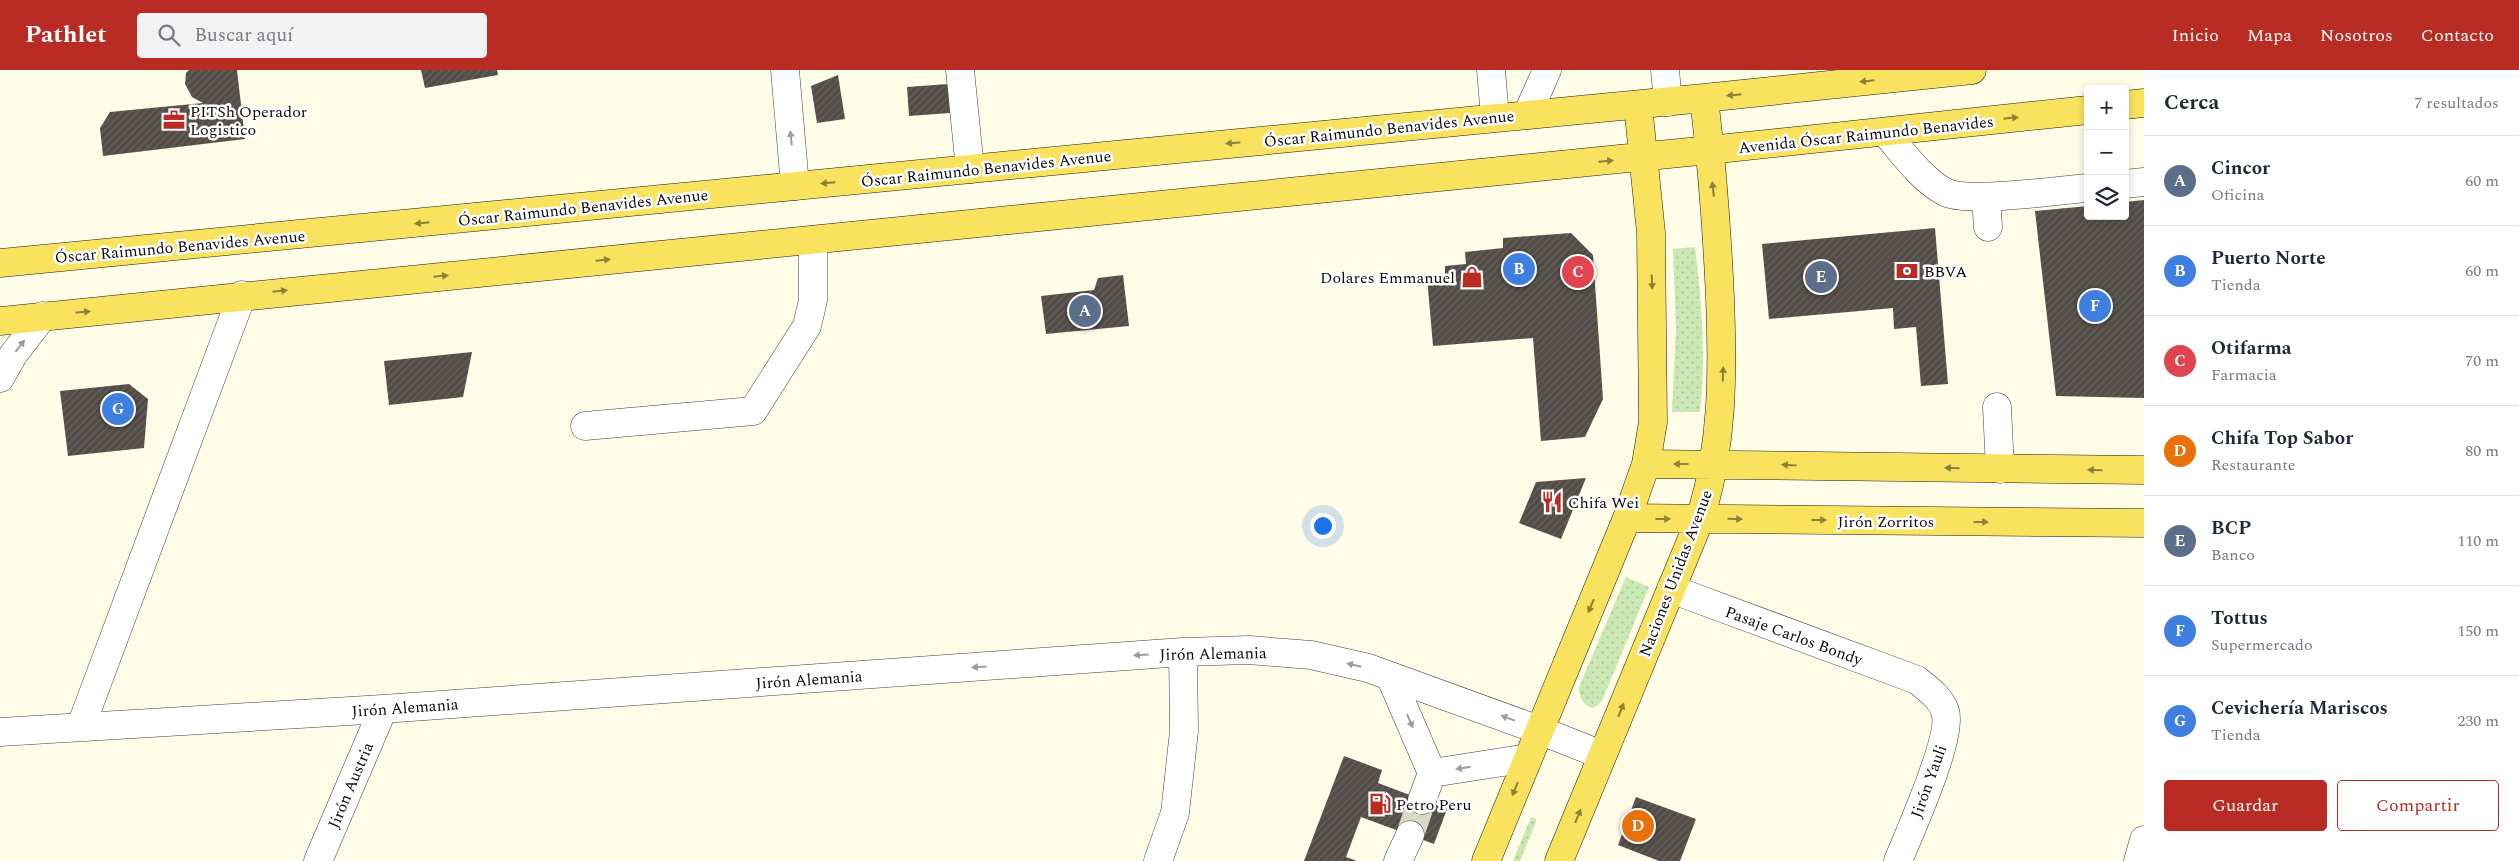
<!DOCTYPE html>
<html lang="es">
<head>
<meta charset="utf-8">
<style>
  body { margin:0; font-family:Spectral,serif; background:#f2f2f3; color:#1f2937 }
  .controls { position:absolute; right:15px; top:15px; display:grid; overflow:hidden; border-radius:5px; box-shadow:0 2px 8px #0003 }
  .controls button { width:45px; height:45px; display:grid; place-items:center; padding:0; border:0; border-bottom:1px solid #e0e1e3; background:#fff; color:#1f2937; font:25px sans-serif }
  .you { position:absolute; left:1322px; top:455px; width:18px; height:18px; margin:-12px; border:4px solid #fff; border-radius:50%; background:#1a73e8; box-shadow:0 0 0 8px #1a73e833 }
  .badge { display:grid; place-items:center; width:32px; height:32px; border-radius:50%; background:#b82c24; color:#fff; font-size:16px; font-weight:700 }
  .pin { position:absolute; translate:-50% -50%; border:2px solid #fff; box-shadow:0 1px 5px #0006 }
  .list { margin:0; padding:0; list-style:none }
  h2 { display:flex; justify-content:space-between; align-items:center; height:65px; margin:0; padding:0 20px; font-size:21px }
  h2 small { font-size:16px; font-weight:400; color:#747a83 }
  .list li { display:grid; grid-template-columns:32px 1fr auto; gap:15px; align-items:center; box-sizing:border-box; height:90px; padding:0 20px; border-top:1px solid #e0e1e3 }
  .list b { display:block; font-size:19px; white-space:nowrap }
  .list p { margin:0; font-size:16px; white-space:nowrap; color:#747a83 }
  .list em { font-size:16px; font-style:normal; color:#747a83 }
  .actions { display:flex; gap:10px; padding:15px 20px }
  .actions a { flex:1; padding:11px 0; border:1px solid #b82c24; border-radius:5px; text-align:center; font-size:18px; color:#b82c24 }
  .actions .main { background:#b82c24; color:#fff }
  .icon { flex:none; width:28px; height:28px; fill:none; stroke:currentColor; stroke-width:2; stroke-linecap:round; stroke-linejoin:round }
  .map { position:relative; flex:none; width:2144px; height:791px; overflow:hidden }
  header { display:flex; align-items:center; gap:30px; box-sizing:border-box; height:70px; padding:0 25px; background:#b82c24; color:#fff }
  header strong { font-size:24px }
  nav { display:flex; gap:28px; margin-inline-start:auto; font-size:18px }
  .search { width:350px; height:45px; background:#f2f2f3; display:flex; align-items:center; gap:12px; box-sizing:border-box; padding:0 18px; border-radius:5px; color:#747a83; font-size:19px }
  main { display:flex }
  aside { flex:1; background:#fff }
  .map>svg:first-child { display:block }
  .grass { fill:url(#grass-dots) }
  .building { fill:url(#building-hatch) }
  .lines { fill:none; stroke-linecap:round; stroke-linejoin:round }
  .minor-tunnel { stroke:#dad9c7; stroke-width:28; stroke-dasharray:28 14; stroke-linecap:butt }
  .minor-casing { stroke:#3d3d3d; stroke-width:29 }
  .major-casing { stroke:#1b1b1b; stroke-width:29 }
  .minor { stroke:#fff; stroke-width:28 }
  .major { stroke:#f8e25e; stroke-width:28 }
  .oneway { fill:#8d8138 }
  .oneway2 { fill:#9d9d9d }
  .labels { text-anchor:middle; stroke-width:5; stroke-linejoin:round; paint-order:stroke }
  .poi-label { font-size:16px; fill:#0a0a0a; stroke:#fff; text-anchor:start }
  .street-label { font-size:16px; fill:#0a0a0a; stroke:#fff }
</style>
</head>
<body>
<header>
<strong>Pathlet</strong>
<div class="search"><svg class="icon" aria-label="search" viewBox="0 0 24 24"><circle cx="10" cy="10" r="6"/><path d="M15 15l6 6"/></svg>Buscar aquí</div>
<nav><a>Inicio</a><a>Mapa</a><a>Nosotros</a><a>Contacto</a></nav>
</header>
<main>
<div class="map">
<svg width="2144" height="791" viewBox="0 0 2144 791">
  <defs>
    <pattern id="grass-dots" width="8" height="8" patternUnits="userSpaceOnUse" patternTransform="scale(1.25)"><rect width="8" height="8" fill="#c9e8b3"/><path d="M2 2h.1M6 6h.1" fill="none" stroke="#abc699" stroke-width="1.8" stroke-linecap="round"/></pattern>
    <pattern id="building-hatch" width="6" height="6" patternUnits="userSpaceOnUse" patternTransform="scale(1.25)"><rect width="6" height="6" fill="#534d47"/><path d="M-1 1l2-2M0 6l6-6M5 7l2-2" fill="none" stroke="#67625d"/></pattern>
  </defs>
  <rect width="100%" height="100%" fill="#fffde8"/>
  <path class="grass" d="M1695 177C1702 232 1706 287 1700 342H1672L1676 258 1673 179Z
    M1626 507 1649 517 1602 631 1597 636 1591 638C1582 634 1579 626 1579 617Z
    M1531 747 1536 749V752L1520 791H1513Z"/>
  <path class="building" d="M189 0H237L245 69 103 86 100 58 110 42 203 33 192 27 185 14 186 3Z
    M421 0H497L498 5 425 18Z
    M838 5 845 49 817 53 811 16Z
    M948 14 950 43 909 46 907 17Z
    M2144 130V328L2056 326 2035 141 2088 136V146H2125V132Z
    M1935 158 1948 314 1921 316 1916 257 1894 259 1893 238 1769 249 1762 174Z
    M1571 163 1593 185 1603 329 1585 367 1541 371 1533 268 1433 276 1427 207 1445 206V196L1466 194 1465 182 1503 178V168Z
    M1123 205 1129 256 1046 264 1041 226 1094 220 1098 208Z
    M472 282 463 327 389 335 384 291Z
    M129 314 148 329 144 378 68 386 60 321Z
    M1586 408 1561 469 1519 453 1536 412Z
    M1344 686 1382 700 1378 713 1447 739 1434 774 1361 747 1346 787 1357 791H1304Z
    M1636 727 1696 749 1680 791H1659L1618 775Z"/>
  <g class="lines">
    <path class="minor-tunnel" d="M1410 765 1422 730"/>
    <g class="minor-casing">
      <path id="minor" d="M785 0 795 116
        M960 0 970 99
        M1491 0 1495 47
        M1665 0 1668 32
        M1527 45 1547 0
        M1885 62C1903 83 1921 109 1945 122 1967 134 2059 120 2088 118
        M2125 114 2144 112
        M1986 127 1988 157
        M0 308 13 285 43 246
        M1997 337 2000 399
        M585 356 753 341 807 256 813 230V170
        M1671 519 1917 610C1928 619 1940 627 1945 641 1954 666 1909 763 1898 791
        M1390 606 1432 703 1422 730
        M81 656 242 225
        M0 662 383 639 1183 582 1249 580 1311 585 1368 598 1539 660 1602 685
        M1432 703 1528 688
        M318 791 383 639
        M1158 791 1175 743 1184 661 1183 582
        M1398 791 1410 765
        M2138 791 2144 770"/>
    </g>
    <g class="major-casing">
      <path id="major" d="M2125 35 2144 33
        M0 193 1704 28 1972 0
        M0 251 1709 80 2088 40
        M1646 394 2144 400
        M1627 448 2144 453
        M1486 791 1627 448 1646 394 1653 352 1651 163 1638 35
        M1559 791 1700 449C1723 376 1723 304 1720 228 1717 161 1712 95 1704 28"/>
    </g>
    <use href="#minor" class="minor"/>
    <use href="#major" class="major"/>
  </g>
  <defs><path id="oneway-solid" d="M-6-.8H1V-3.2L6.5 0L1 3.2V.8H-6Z" transform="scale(1.25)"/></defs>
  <g class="oneway">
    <use href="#oneway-solid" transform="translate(1867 11) rotate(174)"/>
    <use href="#oneway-solid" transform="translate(1734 25) rotate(174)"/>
    <use href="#oneway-solid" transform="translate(2011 48) rotate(-6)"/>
    <use href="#oneway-solid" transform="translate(1233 73) rotate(174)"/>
    <use href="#oneway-solid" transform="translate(1606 91) rotate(-5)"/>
    <use href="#oneway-solid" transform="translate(828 113) rotate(175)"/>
    <use href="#oneway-solid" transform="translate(1713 119) rotate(-96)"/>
    <use href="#oneway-solid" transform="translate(422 153) rotate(174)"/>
    <use href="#oneway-solid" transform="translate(603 190) rotate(-6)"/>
    <use href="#oneway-solid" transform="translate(441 206) rotate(-6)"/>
    <use href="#oneway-solid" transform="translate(1652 212) rotate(88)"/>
    <use href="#oneway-solid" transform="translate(280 221) rotate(-6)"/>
    <use href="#oneway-solid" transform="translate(83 242) rotate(-6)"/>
    <use href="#oneway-solid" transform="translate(1723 304) rotate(-88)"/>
    <use href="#oneway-solid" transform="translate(1681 394) rotate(-180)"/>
    <use href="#oneway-solid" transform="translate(1789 395) rotate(-176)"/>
    <use href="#oneway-solid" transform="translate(1952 398) rotate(-179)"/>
    <use href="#oneway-solid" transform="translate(2095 400) rotate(-179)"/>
    <use href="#oneway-solid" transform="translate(1663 449)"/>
    <use href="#oneway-solid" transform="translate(1735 449) rotate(1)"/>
    <use href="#oneway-solid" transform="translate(1819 450)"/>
    <use href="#oneway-solid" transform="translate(1981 452)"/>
    <use href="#oneway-solid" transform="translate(1591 536) rotate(113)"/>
    <use href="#oneway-solid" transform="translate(1621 640) rotate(-68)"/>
    <use href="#oneway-solid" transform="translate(1515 719) rotate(112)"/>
    <use href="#oneway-solid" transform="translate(1578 746) rotate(-68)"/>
  </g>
  <g class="oneway2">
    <use href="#oneway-solid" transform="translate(791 68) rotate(-96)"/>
    <use href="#oneway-solid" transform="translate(20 276) rotate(-52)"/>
    <use href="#oneway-solid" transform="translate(1141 585) rotate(176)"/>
    <use href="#oneway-solid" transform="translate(1354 595) rotate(-167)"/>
    <use href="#oneway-solid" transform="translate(979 597) rotate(176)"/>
    <use href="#oneway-solid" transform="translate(1508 648) rotate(-160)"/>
    <use href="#oneway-solid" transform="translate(1410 651) rotate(67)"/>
    <use href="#oneway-solid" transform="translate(1463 698) rotate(171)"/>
  </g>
  <defs>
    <g id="office-bare" transform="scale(1.725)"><path d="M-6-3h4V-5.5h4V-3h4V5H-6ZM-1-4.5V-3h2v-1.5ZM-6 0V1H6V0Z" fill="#b82c24" stroke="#fff" stroke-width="2.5" paint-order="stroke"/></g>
    <g id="bank-bare" transform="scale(1.725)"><path d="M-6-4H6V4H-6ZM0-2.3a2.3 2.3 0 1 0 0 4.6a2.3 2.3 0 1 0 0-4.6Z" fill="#b82c24" stroke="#fff" stroke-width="2.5" paint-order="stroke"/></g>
    <g id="shop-bare" transform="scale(1.725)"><path d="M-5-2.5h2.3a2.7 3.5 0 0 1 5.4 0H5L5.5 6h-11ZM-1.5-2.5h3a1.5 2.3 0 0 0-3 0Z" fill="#b82c24" stroke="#fff" stroke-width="2.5" paint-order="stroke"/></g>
    <g id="restaurant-bare" transform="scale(1.725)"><path d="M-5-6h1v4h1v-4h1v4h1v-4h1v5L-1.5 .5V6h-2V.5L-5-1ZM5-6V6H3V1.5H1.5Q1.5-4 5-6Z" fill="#b82c24" stroke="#fff" stroke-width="2.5" paint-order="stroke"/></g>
    <g id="fuel-bare" transform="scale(1.725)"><path d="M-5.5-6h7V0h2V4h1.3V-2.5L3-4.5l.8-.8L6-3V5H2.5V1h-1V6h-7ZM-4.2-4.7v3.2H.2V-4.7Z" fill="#b82c24" stroke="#fff" stroke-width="2.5" paint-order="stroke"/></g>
  </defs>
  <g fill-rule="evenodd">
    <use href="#office-bare" x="174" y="50"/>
    <use href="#bank-bare" x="1907" y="201"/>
    <use href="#shop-bare" x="1472" y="207"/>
    <use href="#restaurant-bare" x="1552" y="432"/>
    <use href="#fuel-bare" x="1380" y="734"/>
  </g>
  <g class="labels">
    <g class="poi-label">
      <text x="190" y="47">PITSh Operador<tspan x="190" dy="18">Logistico</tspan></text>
      <text x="1924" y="207">BBVA</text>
      <text x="1455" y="213" text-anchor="end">Dolares Emmanuel</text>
      <text x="1568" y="438">Chifa Wei</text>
      <text x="1396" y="740">Petro Peru</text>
    </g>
    <g class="street-label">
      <text transform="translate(1389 58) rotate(-6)" y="6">Óscar Raimundo Benavides Avenue</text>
      <text transform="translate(1866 64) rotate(-6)" y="6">Avenida Óscar Raimundo Benavides</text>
      <text transform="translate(986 98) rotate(-6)" y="6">Óscar Raimundo Benavides Avenue</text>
      <text transform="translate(583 137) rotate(-6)" y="6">Óscar Raimundo Benavides Avenue</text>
      <text transform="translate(180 176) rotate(-5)" y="6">Óscar Raimundo Benavides Avenue</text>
      <text x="1886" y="457">Jirón Zorritos</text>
      <text transform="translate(1675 503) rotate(-69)" y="6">Naciones Unidas Avenue</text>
      <text transform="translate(1794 565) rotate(20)" y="6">Pasaje Carlos Bondy</text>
      <text transform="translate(1213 583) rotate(-1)" y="6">Jirón Alemania</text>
      <text transform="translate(809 609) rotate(-4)" y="6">Jirón Alemania</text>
      <text transform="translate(405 637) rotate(-4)" y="6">Jirón Alemania</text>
      <text transform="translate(1928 711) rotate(-70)" y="6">Jirón Yauli</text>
      <text transform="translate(350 715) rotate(-67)" y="6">Jirón Austria</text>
    </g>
  </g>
</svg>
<div class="controls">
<button>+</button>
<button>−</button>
<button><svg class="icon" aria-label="layers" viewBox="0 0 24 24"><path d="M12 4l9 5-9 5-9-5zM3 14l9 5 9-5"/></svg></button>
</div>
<div class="you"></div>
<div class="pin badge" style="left:1085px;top:241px;background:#5c6f8a">A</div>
<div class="pin badge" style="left:1519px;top:199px;background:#3f7fe0">B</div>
<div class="pin badge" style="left:1578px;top:202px;background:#e0444e">C</div>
<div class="pin badge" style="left:1638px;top:756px;background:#e8710a">D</div>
<div class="pin badge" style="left:1821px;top:207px;background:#5c6f8a">E</div>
<div class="pin badge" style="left:2095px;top:236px;background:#3f7fe0">F</div>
<div class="pin badge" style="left:118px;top:339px;background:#3f7fe0">G</div>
</div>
<aside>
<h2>Cerca<small>7 resultados</small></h2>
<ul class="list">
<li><span class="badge" style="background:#5c6f8a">A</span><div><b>Cincor</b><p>Oficina</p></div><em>60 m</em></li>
<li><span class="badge" style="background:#3f7fe0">B</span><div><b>Puerto Norte</b><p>Tienda</p></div><em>60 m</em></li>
<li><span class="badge" style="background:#e0444e">C</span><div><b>Otifarma</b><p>Farmacia</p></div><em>70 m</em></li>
<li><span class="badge" style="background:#e8710a">D</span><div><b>Chifa Top Sabor</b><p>Restaurante</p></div><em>80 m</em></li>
<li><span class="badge" style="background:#5c6f8a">E</span><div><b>BCP</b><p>Banco</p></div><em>110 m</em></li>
<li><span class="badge" style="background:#3f7fe0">F</span><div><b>Tottus</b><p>Supermercado</p></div><em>150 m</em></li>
<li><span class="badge" style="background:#3f7fe0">G</span><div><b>Cevichería Mariscos</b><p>Tienda</p></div><em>230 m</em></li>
</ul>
<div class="actions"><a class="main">Guardar</a><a>Compartir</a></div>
</aside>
</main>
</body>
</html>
